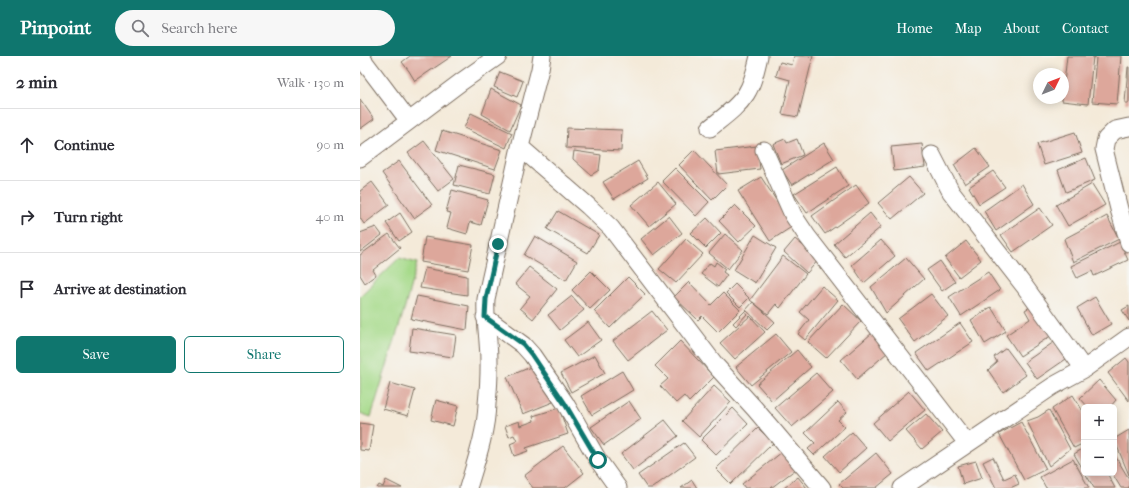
<!DOCTYPE html>
<html lang="en">
<head>
<meta charset="utf-8">
<style>
  body { margin:0; font-family:"IM FELL French Canon",serif; background:#f7f7f7; color:#2b2b33 }
  .controls { position:absolute; right:12px; bottom:12px; display:grid; overflow:hidden; border-radius:6px; box-shadow:0 2px 10px #0003 }
  .controls button { width:36px; height:36px; display:grid; place-items:center; padding:0; border:0; border-bottom:1px solid #e1e1e2; background:#fff; color:#2b2b33; font:20px sans-serif }
  .compass { position:absolute; left:673px; top:12px; width:36px; height:36px; border-radius:50%; background:#fff; box-shadow:0 2px 10px #0003; rotate:47deg }
  .stop { position:absolute; width:12px; height:12px; margin:-9px; border:3px solid #0f766e; border-radius:50%; background:#fff }
  .stop.end { background:#0f766e; border-color:#fff; box-shadow:0 1px 4px #0008 }
  .list { margin:0; padding:0; list-style:none }
  h2 { display:flex; justify-content:space-between; align-items:center; height:52px; margin:0; padding:0 16px; font-size:17px }
  h2 small { font-size:13px; font-weight:400; color:#7c7c81 }
  .list li { display:grid; grid-template-columns:26px 1fr auto; gap:12px; align-items:center; box-sizing:border-box; height:72px; padding:0 16px; border-top:1px solid #e1e1e2 }
  .list b { display:block; font-size:15px; white-space:nowrap }
  .list em { font-size:13px; font-style:normal; color:#7c7c81 }
  .actions { display:flex; gap:8px; padding:12px 16px }
  .actions a { flex:1; padding:9px 0; border:1px solid #0f766e; border-radius:6px; text-align:center; font-size:14px; color:#0f766e }
  .actions .main { background:#0f766e; color:#fff }
  .icon { flex:none; width:22px; height:22px; fill:none; stroke:currentColor; stroke-width:2; stroke-linecap:round; stroke-linejoin:round }
  .map { position:relative; flex:none; width:769px; height:432px; overflow:hidden }
  header { display:flex; align-items:center; gap:24px; box-sizing:border-box; height:56px; padding:0 20px; background:#0f766e; color:#fff }
  header strong { font-size:19px }
  nav { display:flex; gap:22px; margin-inline-start:auto; font-size:14px }
  .search { width:280px; height:36px; background:#f7f7f7; display:flex; align-items:center; gap:10px; box-sizing:border-box; padding:0 14px; border-radius:22px; color:#7c7c81; font-size:15px }
  main { display:flex }
  aside { flex:1; background:#fff }
  .map>svg:first-child { display:block }
  .green { fill:#a6da8a; stroke:#708254 }
  .building { fill:#dda79b }
  .lines { fill:none; stroke-linecap:round; stroke-linejoin:round }
  .minor-casing { stroke:#7c6d5f; stroke-width:19 }
  .minor { stroke:#fff; stroke-width:17 }
  .route { stroke:#0f766e; stroke-width:5 }
</style>
</head>
<body>
<header>
<strong>Pinpoint</strong>
<div class="search"><svg class="icon" aria-label="search" viewBox="0 0 24 24"><circle cx="10" cy="10" r="6"/><path d="M15 15l6 6"/></svg>Search here</div>
<nav><a>Home</a><a>Map</a><a>About</a><a>Contact</a></nav>
</header>
<main>
<aside>
<h2>2 min<small>Walk · 130 m</small></h2>
<ul class="list">
<li><svg class="icon" aria-label="ahead" viewBox="0 0 24 24"><path d="M12 20V5M6 11l6-6 6 6"/></svg><div><b>Continue</b></div><em>90 m</em></li>
<li><svg class="icon" aria-label="right" viewBox="0 0 24 24"><path d="M7 20v-9h11M14 6l5 5-5 5"/></svg><div><b>Turn right</b></div><em>40 m</em></li>
<li><svg class="icon" aria-label="arrive" viewBox="0 0 24 24"><path d="M6 21V4h12l-3 4 3 4H6"/></svg><div><b>Arrive at destination</b></div></li>
</ul>
<div class="actions"><a class="main">Save</a><a>Share</a></div>
</aside>
<div class="map">
<svg width="769" height="432" viewBox="0 0 769 432">
  <rect width="100%" height="100%" fill="#f6f6f2"/>
  <filter id="ink" filterUnits="userSpaceOnUse"><feTurbulence type="fractalNoise" baseFrequency=".025" numOctaves="2"/><feDisplacementMap in="SourceGraphic" scale="8" xChannelSelector="R" yChannelSelector="G"/><feConvolveMatrix kernelMatrix="1 2 1 2 8 2 1 2 1" color-interpolation-filters="sRGB"/></filter>
  <filter id="wash" filterUnits="userSpaceOnUse"><feTurbulence type="fractalNoise" baseFrequency=".012" numOctaves="4" result="noise"/><feDisplacementMap in="SourceGraphic" scale="16" xChannelSelector="R" yChannelSelector="G"/><feGaussianBlur stdDeviation="0.9" result="paint"/><feColorMatrix in="noise" values="0 0 0 0 0 0 0 0 0 0 0 0 0 0 0 0 0 1.4 0 .05"/><feComposite in="paint" operator="in"/></filter>
  <g filter="url(#wash)">
    <rect width="100%" height="100%" fill="#f4ead9"/>
    <path class="green" d="M39 202 57 207 45 251 11 361 0 357V240Z"/>
    <g id="blocks">
      <path class="building" d="M50 0H92L55 25 49 15 42 6Z
        M434 0H453L438 61 422 58 430 24 416 20 420 6 432 9Z
        M707 0H761L757 48 732 46 736 2 733 1 728 48 702 45Z
        M768 11H769V47H765Z
        M140 16 163 25 157 41 134 31Z
        M131 33 161 49 150 74 122 58Z
        M0 43 14 63 0 73Z
        M111 57 152 77 146 92 104 72Z
        M207 72 262 74 261 95 206 92Z
        M82 75 142 94 135 113 76 94Z
        M715 76 722 97 684 109 677 88Z
        M425 83 427 87 437 83 443 99 421 108 413 88Z
        M64 85 94 123 78 135 48 97Z
        M464 87 474 103 432 129 422 114Z
        M562 88 565 111 534 115 531 91Z
        M397 90 400 113 358 118 355 95Z
        M616 92 630 111 605 128 594 109Z
        M334 94 367 129 352 144 319 109Z
        M214 95 241 99 239 114 231 119 213 103Z
        M726 102 735 124 706 136 698 114Z
        M39 105 72 149 54 162 22 117Z
        M278 105 288 122 254 143 243 126Z
        M99 109 135 118 130 138 94 129Z
        M477 111 488 130 447 157 434 138Z
        M315 112 349 146 336 160 302 125Z
        M633 115 645 131 619 148 609 131Z
        M401 121 433 170 410 185 378 135Z
        M549 121 563 137 532 163 518 147Z
        M12 126 29 149 4 168 0 162V135Z
        M298 126 316 148 289 170 271 149Z
        M662 128 674 148 636 175 624 155Z
        M732 128 745 149 708 170 696 149Z
        M496 129 509 147 465 178 452 160Z
        M92 134 128 144 121 169 110 166 107 178 87 172 91 157 86 156Z
        M375 149 396 170 379 186 359 165Z
        M680 152 692 169 653 196 641 179Z
        M198 155 239 179 228 197 187 173Z
        M40 157 52 176 39 185 26 167Z
        M510 157 521 171 485 201 474 188Z
        M309 160 322 177 294 199 281 183Z
        M747 160 759 183 713 206 704 183Z
        M347 162 361 177 346 192 331 177Z
        M16 171 22 179 0 196V177Z
        M29 178 40 192 13 214 16 219 5 227 0 219V199Z
        M365 178 383 194 368 213 349 197Z
        M395 179 416 192 395 227 374 214Z
        M175 180 217 205 206 224 164 199Z
        M65 181 113 189 108 214 61 206Z
        M326 183 343 198 316 227 299 213Z
        M435 183 459 203 447 217 424 196Z
        M521 184 535 200 504 227 492 209Z
        M606 185 621 204 599 221 585 202Z
        M760 186 768 204 734 220 732 215 717 222 711 210Z
        M423 200 446 218 420 252 416 248 408 258 390 244Z
        M546 202 564 223 526 257 511 231Z
        M580 205 595 226 582 235 567 214Z
        M356 206 365 213 363 216 367 219 358 231 341 218 350 207 354 210Z
        M169 211 197 233 173 263 160 252 170 240 155 228Z
        M65 212 107 220V239L60 232Z
        M231 215 250 234 230 253 212 234Z
        M628 216 640 234 601 260 589 241Z
        M268 221 285 238 250 272 234 255Z
        M329 226 351 249 363 237 380 254 358 276 342 260 338 264 314 241Z
        M375 228 389 242 380 251 366 237Z
        M462 230 478 244 445 284 438 278 449 264 440 256Z
        M571 238 588 260 555 286 538 263Z
        M57 240 109 250 107 274 51 263Z
        M212 240 224 254 200 274 188 259Z
        M735 241 751 268 732 279 717 252Z
        M393 246 415 266 407 274 386 254Z
        M483 248 501 265 466 302 448 286Z
        M673 249 692 279 660 300 646 279 670 263 665 254Z
        M769 250V265L762 254Z
        M631 251 646 275 625 288 611 264Z
        M292 255 307 274 268 304 253 285Z
        M385 255 387 258 376 270 373 267Z
        M390 260 405 276 375 303 360 287Z
        M228 266 241 284 217 301 204 284Z
        M600 267 613 286 569 315 556 297Z
        M52 272 96 279 93 301 49 295Z
        M512 277 528 296 497 323 481 304Z
        M416 278 431 296 391 329 376 311Z
        M320 285 354 321 329 346 324 340 316 347 300 330 308 323 295 310Z
        M694 286 706 303 677 323 665 306Z
        M646 292 666 319 643 336 628 314 637 306 634 301Z
        M437 294 451 311 412 345 397 328Z
        M235 299 245 317 211 336 201 317Z
        M766 302 769 306V345L748 317Z
        M173 310 182 321 193 346 163 358 147 321Z
        M262 315 273 334 232 359 221 340Z
        M456 317 473 336 432 371 415 352Z
        M739 324 756 344 750 351H728L720 342Z
        M30 327 55 334 48 360 23 353Z
        M354 330 371 346 339 381 322 365Z
        M549 335 565 354 528 385 513 367Z
        M713 339 724 357V387L714 392 692 353Z
        M76 344 98 350 93 370 71 364Z
        M269 345 281 363 244 389 231 371Z
        M478 346 487 356 478 364 485 371 454 399 448 393 455 387 445 377Z
        M199 352 208 378 166 392 168 395 154 400 150 388 157 385 154 379 149 381 145 370 159 365 160 370 174 365 173 360Z
        M373 352 388 368 356 399 341 384Z
        M689 354 710 393 689 410 667 365 678 361Z
        M566 358 582 376 562 393 546 375Z
        M305 364 318 380 273 414 261 398Z
        M661 366 686 413 664 424 639 378Z
        M0 367 13 369 9 395 0 394Z
        M398 372 413 387 371 428 356 413Z
        M769 374V419L754 383Z
        M492 376 506 392 479 416 465 400Z
        M324 387 335 401 292 432H287L278 419Z
        M203 390 224 417 205 432H173L164 420Z
        M724 392V415L714 398Z
        M422 396 436 413 411 432H385L382 428Z
        M516 397 533 418 516 432H483L479 428Z
        M754 398 769 423V432H761L752 417H754Z
        M633 401 644 423 655 418 659 428 650 432H636L623 406Z
        M713 403 729 432H686L680 421Z
        M616 405 622 422 603 428 598 410Z
        M725 417H747L755 432H734Z
        M438 421 447 432H424Z
        M26 424 42 432H17L19 429 23 431Z
        M332 424 337 432H321Z"/>
    </g>
  </g>
  <g filter="url(#ink)">
    <use href="#blocks" fill-opacity="0" stroke="#7c6d5f" stroke-width="1"/>
    <g class="lines">
      <g class="minor-casing">
        <path id="minor" d="M0 0 49 65
          M769 71 755 74 746 83 744 93 759 153 769 187
          M350 72C362 62 377 52 386 38 393 27 396 13 399 0
          M160 91 228 150 251 172 356 310 395 353 462 432
          M404 94 433 159 447 180 607 387
          M572 99 591 136 665 231 724 313
          M0 102 101 26 138 0
          M125 261 163 289 172 299 205 347 238 404 258 432
          M108 432C116 405 126 377 127 348 129 328 130 306 128 286 127 271 125 258 126 243L160 91 180 13 182 0
          M542 432 693 330 724 313 769 281"/>
      </g>
      <use href="#minor" class="minor"/>
    </g>
  </g>
  <g class="lines" filter="url(#ink)">
    <path class="route" d="M138 188 126 243 125 261 163 288 172 299 205 348 238 404"/>
  </g>
</svg>
<div class="controls">
<button>+</button>
<button>−</button>
</div>
<svg class="compass" viewBox="-18 -18 36 36"><path d="M0-13l5 13h-10z" fill="#e53935"/><path d="M0 13l5-13h-10z" fill="#7c7c81"/></svg>
<div class="stop" style="left:238px;top:404px"></div>
<div class="stop end" style="left:138px;top:188px"></div>
</div>
</main>
</body>
</html>
